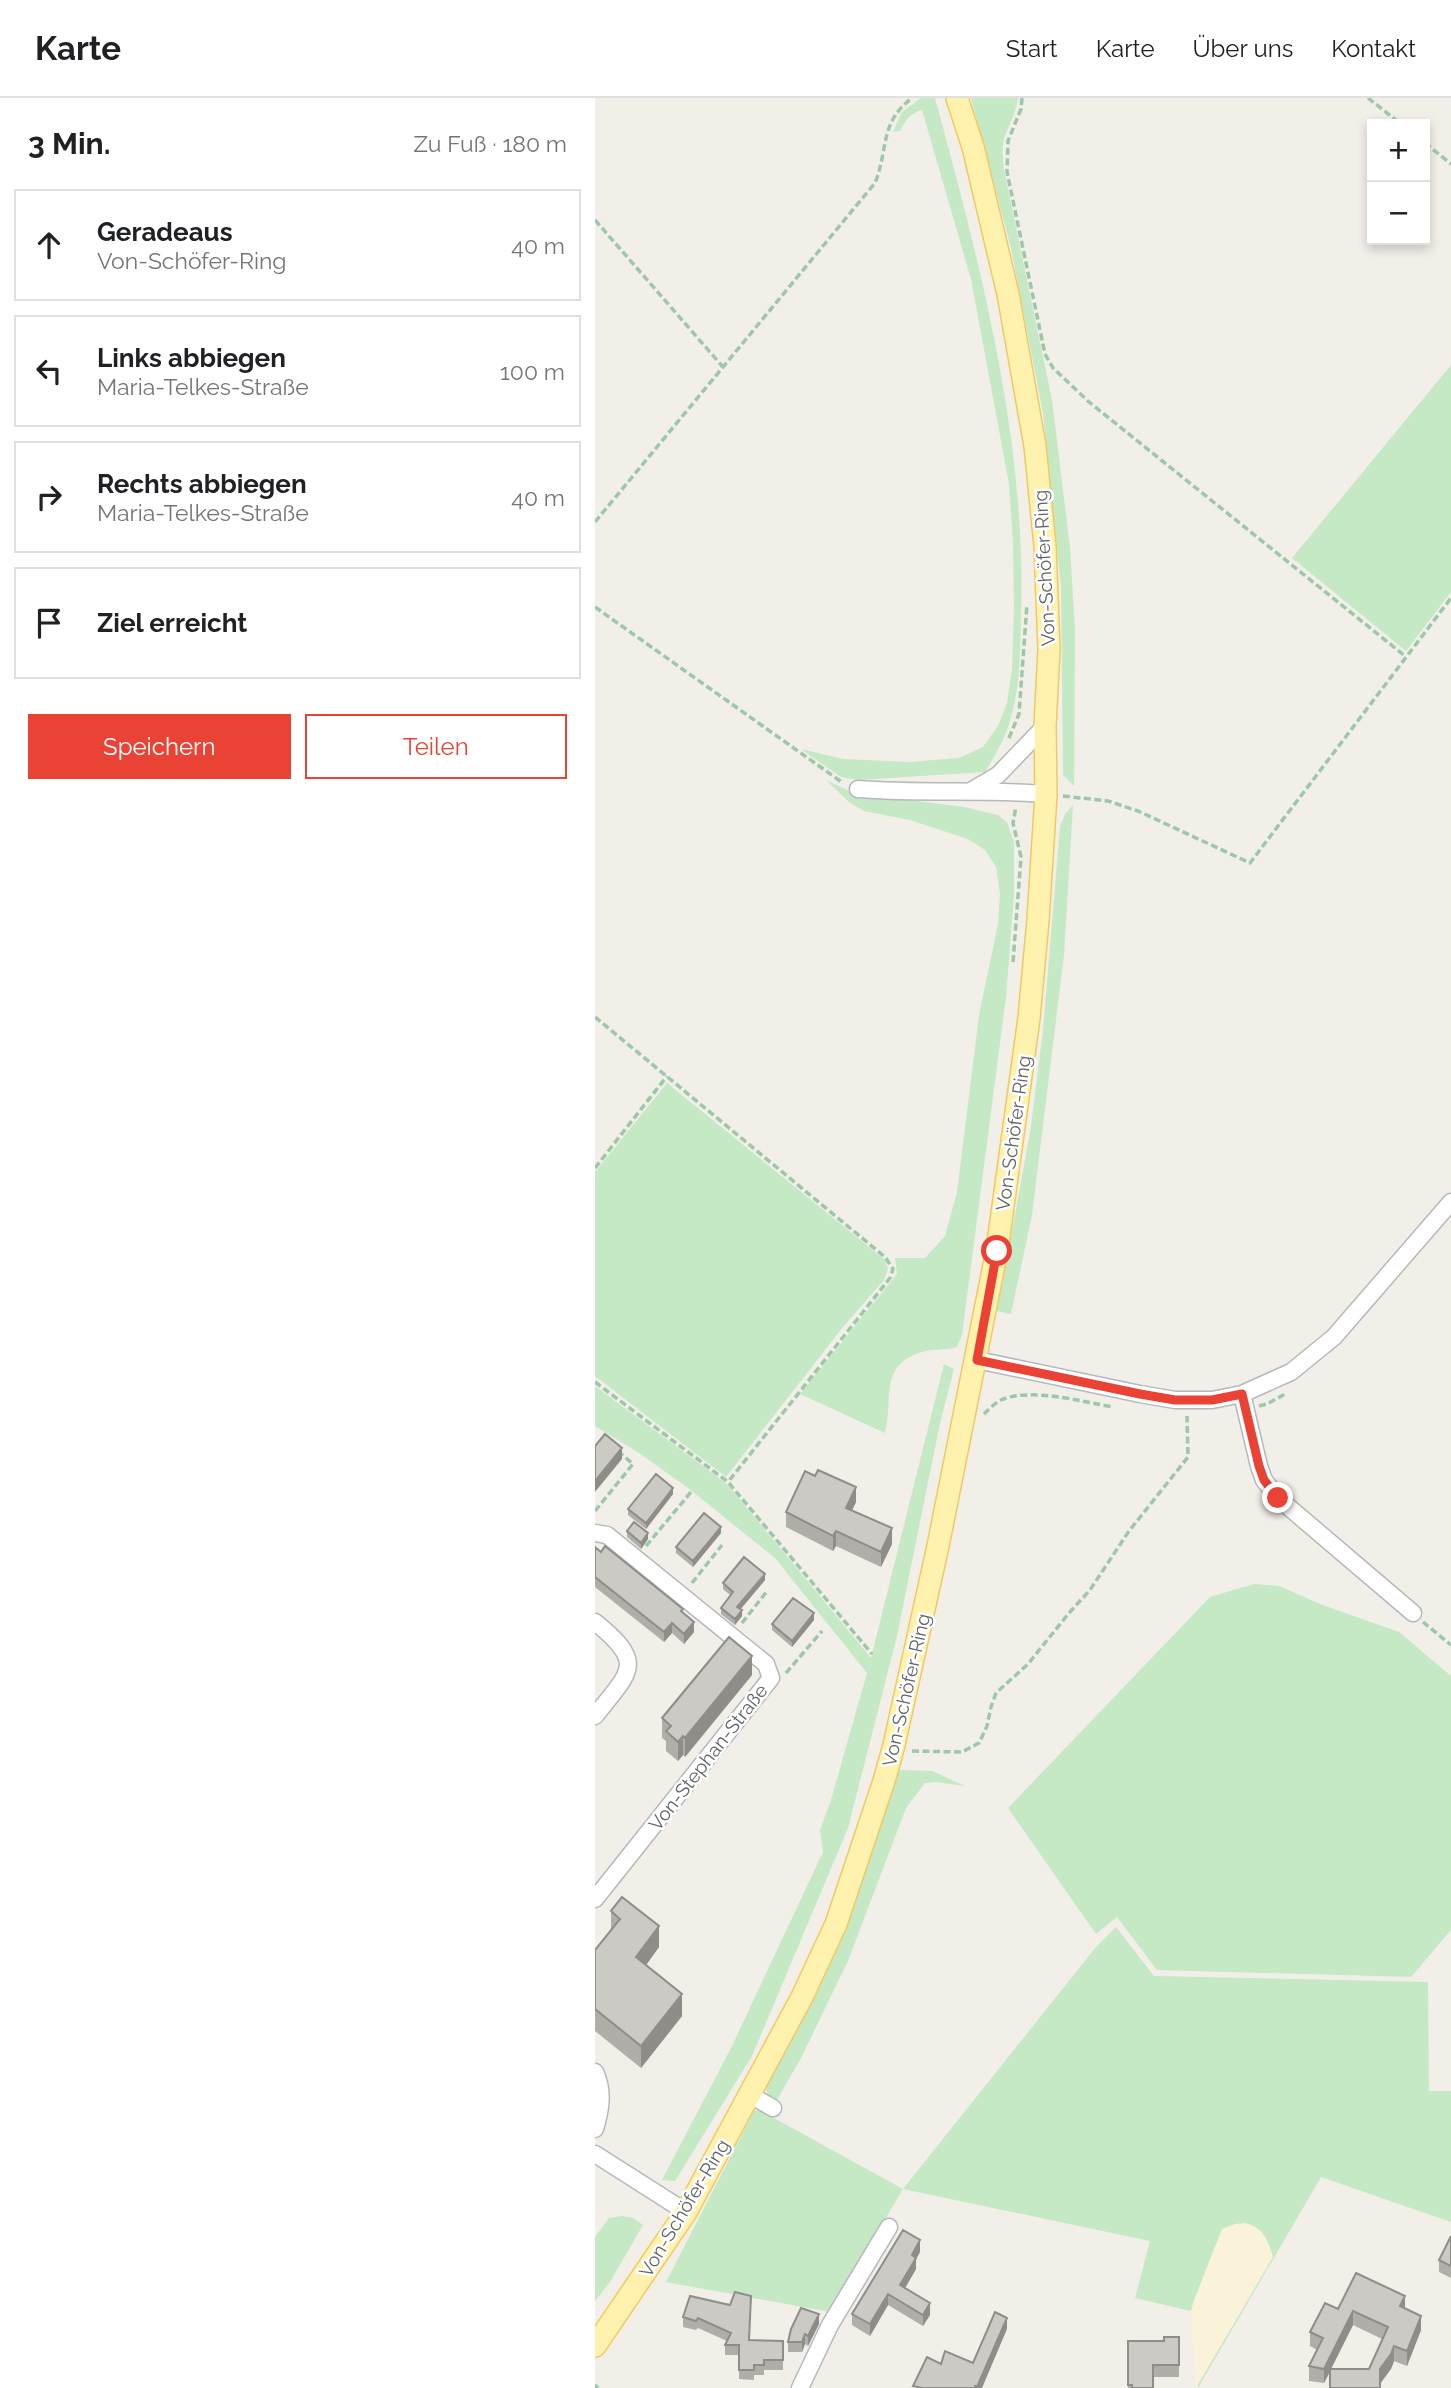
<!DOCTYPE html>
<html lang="de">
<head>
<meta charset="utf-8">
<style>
  body { margin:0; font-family:Raleway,sans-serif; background:#f6f6f6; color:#202124 }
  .controls { position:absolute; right:21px; top:21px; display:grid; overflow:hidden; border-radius:0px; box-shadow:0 4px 10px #0003 }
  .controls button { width:63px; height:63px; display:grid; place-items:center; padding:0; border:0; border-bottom:2px solid #e0e0e0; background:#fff; color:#202124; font:35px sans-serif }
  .stop { position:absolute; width:21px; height:21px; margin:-16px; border:5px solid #ea4335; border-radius:50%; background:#fff }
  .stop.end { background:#ea4335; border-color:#fff; box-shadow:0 2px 7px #0008 }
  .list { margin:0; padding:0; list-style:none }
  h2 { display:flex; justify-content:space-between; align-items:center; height:91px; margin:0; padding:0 28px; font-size:30px }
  h2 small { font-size:23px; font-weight:400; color:#757577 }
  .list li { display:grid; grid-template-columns:46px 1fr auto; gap:21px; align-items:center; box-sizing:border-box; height:112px; margin:0 14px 14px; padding:0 14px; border:2px solid #e0e0e0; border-radius:0px }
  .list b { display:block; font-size:26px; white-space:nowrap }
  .list p { margin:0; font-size:23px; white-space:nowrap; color:#757577 }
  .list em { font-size:23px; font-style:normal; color:#757577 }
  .actions { display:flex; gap:14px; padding:21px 28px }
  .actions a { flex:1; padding:16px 0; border:2px solid #ea4335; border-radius:0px; text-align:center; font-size:24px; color:#ea4335 }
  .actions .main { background:#ea4335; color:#fff }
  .icon { flex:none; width:38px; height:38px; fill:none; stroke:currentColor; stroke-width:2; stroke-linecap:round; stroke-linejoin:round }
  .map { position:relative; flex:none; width:856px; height:2290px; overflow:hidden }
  header { display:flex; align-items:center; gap:42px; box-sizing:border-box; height:98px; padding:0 35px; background:#fff; border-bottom:2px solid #e0e0e0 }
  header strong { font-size:33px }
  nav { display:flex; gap:38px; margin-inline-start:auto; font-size:24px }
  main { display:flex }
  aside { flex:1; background:#fff }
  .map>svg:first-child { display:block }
  .green { fill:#c5e8c5 }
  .sand { fill:#fbf3d9 }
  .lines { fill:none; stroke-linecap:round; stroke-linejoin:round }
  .minor-casing { stroke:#b5b8bc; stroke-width:19 }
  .major-casing { stroke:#f2c960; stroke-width:24 }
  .path { stroke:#9cc7a9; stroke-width:3.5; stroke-dasharray:7 3.5; stroke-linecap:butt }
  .minor { stroke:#fff; stroke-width:16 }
  .major { stroke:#fff2af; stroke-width:21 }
  .wall { fill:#afaea9; fill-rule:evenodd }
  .shaded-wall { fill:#8f8d8a }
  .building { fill:#cccac5; stroke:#8f8d8a; stroke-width:2 }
  .route { stroke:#ea4335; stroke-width:9 }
  .labels { text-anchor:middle; stroke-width:5; stroke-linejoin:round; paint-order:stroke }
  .street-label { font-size:19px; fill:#5f6368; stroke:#fff }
</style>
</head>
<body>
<header>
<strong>Karte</strong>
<nav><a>Start</a><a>Karte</a><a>Über uns</a><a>Kontakt</a></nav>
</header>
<main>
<aside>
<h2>3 Min.<small>Zu Fuß · 180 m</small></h2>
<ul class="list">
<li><svg class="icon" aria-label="ahead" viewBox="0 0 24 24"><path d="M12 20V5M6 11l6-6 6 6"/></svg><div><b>Geradeaus</b><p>Von-Schöfer-Ring</p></div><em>40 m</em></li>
<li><svg class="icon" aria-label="left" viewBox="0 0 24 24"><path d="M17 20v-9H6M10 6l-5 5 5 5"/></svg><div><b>Links abbiegen</b><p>Maria-Telkes-Straße</p></div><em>100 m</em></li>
<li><svg class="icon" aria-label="right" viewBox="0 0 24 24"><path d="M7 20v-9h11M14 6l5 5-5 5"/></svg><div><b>Rechts abbiegen</b><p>Maria-Telkes-Straße</p></div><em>40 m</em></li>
<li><svg class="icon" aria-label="arrive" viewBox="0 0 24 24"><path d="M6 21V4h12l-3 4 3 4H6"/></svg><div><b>Ziel erreicht</b></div></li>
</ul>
<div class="actions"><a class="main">Speichern</a><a>Teilen</a></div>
</aside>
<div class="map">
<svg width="856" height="2290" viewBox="0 0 856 2290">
  <rect width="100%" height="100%" fill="#f1efe8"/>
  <path class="green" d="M326 0H340C386 170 432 343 426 521 425 556 425 593 414 626 409 643 399 659 390 674L263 682 246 679 206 651 248 661 314 664 364 660 388 649 403 628 412 605 417 571 419 509 418 445 414 386 376 181 327 12C315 15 310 23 305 33L298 34 307 14Z
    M376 0H423C421 14 415 25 410 38 406 48 408 61 409 72L457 302 475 449 480 532 479 688 468 677 466 488 448 315 416 150Z
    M856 267V494L811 553 697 460Z
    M231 682 258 695 369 709 403 717 412 724 419 744V797L411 899 367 1237 362 1249C350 1253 336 1250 324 1255 283 1269 299 1304 290 1335L205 1296 302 1176 300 1160H330L350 1138 362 1094 384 917 403 826 405 796 401 769 390 752 373 741 315 722 269 713 255 705Z
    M478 707 469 857 437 1117 416 1216 402 1213 435 1035 448 933 465 729 470 716Z
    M72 985 290 1162 293 1171 289 1182 248 1229 131 1379 0 1278V1074Z
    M349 1266 359 1271 345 1325 302 1538 253 1730 157 1958 80 2083 67 2082 136 1950 228 1754 225 1732 236 1702 272 1575 180 1460 93 1390 44 1355 0 1328V1288L132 1386 276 1560Z
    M659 1486 684 1488 725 1506 804 1534 856 1578V1832L816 1879 562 1872 522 1819 501 1836 413 1710 615 1499Z
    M304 1672 337 1673 370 1688 341 1684 330 1685 311 1710 253 1863 206 1960 179 2007 173 2000 171 1989 203 1926 259 1800Z
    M521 1829 559 1878 833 1884 834 1993H856V2124L726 2079 603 2290 596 2213 540 2200 555 2143 308 2091 235 2214 71 2184 159 2013 168 2011 177 2015V2019L308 2091 501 1849Z
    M27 2118 38 2120 48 2127 15 2184 0 2203V2139L14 2120Z"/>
  <path class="sand" d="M650 2125C668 2129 673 2142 678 2159L601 2290 596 2213 599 2202 627 2131 640 2126Z"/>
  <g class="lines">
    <g class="minor-casing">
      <path id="minor" d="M263 691C325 696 388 691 451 696
        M376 693 403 677 450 628
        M382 1262 545 1296 580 1302H617L647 1296 696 1274 739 1239 856 1104
        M647 1296 664 1368 669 1382 683 1400 818 1515
        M0 1435 12 1437 171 1566 176 1580 0 1801
        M0 1524C52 1566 35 1573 0 1618
        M0 1974C9 1993 6 2011 0 2031
        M155 1997 178 2010
        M0 2056 91 2114
        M205 2290 235 2227 294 2129"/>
    </g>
    <g class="major-casing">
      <path id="major" d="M0 2248 91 2114 207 1899 241 1826 289 1683 299 1647 343 1448 402 1152 434 920 443 822 451 696 450 628 454 551 450 448 440 348 413 196 378 49 362 0"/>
    </g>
    <path class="path" d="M427 0 426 11 413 43 412 74 450 256 458 270 494 304 810 558
      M773 0 806 26
      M830 45 856 66
      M0 122 128 269
      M0 424 280 85C294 50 284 25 317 0
      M0 509 248 685
      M414 640 424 616 432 506
      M468 698 513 703 543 713 655 765 856 500
      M418 864 426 759 418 725 421 708
      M0 919 290 1159 298 1171 295 1180 133 1384
      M0 1070 72 978
      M0 1284 133 1384 277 1556
      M664 1308 672 1306 692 1295
      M389 1316C394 1311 400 1305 406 1302 436 1289 488 1304 518 1309
      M0 1413 38 1366 24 1354
      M51 1448 96 1394
      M97 1485 127 1447
      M828 1524 856 1547
      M147 1525 173 1492
      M191 1575 227 1533
      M317 1653 367 1654 384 1645 392 1628 396 1609 401 1595 433 1566 474 1515 495 1492 534 1433 593 1359 592 1318
      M0 2287 3 2290"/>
    <use href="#minor" class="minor"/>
    <use href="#major" class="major"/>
  </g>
  <path class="wall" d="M78 1396 51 1431 33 1417V1411Z
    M261 1404 257 1412 297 1446 286 1469 241 1448 238 1453 191 1429V1414Z
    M32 1433 53 1441 46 1451 32 1439Z
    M126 1435 98 1469 81 1455V1449Z
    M0 1449 88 1514 99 1534 89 1546 77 1535 69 1544 0 1489Z
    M170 1482 146 1511 147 1518 140 1527 126 1516V1510L135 1497 128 1491V1485Z
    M219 1522 197 1549 177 1532V1526Z
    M157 1577 90 1659 88 1657 83 1663 71 1653V1643L67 1640V1620Z
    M16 1813 64 1849 51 1867 87 1918 46 1970 0 1933V1852L16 1833Z
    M856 2138V2180L844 2174V2162Z
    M325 2154 321 2161V2171L310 2190 335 2217 328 2228 293 2207 275 2238 257 2227V2216Z
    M95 2198 155 2242 188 2243V2272H169V2277H159V2282L144 2281V2257H130V2247L132 2243 103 2230 101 2232 88 2229V2219Z
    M810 2210 826 2232 812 2268 799 2263 796 2271 735 2274 729 2285 714 2283V2268L722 2252 715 2248V2234L743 2211ZM758 2227 787 2241 774 2271H736Z
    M224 2226 213 2248 210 2246 207 2254H193V2244Z
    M584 2239V2279H558V2290H533V2243H569Z"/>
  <path class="shaded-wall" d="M27 1350V1361L0 1394V1383Z
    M261 1389V1404L251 1425V1410Z
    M78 1390V1396L51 1431V1425Z
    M126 1429V1435L98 1469V1463Z
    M297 1430V1446L286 1469V1454Z
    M241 1433V1448L238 1453V1438Z
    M53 1435V1441L46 1451V1445Z
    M170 1476V1482L142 1515V1509Z
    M147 1512V1518L140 1527V1521Z
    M219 1515V1522L197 1549V1543Z
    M99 1524V1534L89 1546V1536Z
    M77 1525V1535L69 1544V1534Z
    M157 1558V1577L90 1659V1640Z
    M88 1638V1657L83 1663V1644Z
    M64 1828V1849L41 1881V1859Z
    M87 1896V1918L46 1970V1948Z
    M325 2142V2154L321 2161V2171L305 2199V2187L317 2157Z
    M293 2196V2207L275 2238V2226Z
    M810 2198V2213L805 2208Z
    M335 2205V2217L328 2228V2217Z
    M758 2213V2227L729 2285V2271Z
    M224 2216V2226L213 2248V2238Z
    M826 2218V2232L812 2268V2253Z
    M412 2220V2231L387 2290H382Z
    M210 2236V2246L207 2254V2244Z
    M799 2248V2263L796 2271 785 2286V2271Z"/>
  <path class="building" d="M10 1336 27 1350 0 1383V1348Z
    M223 1372 261 1389 251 1410 297 1430 286 1454 241 1433 238 1438 191 1414 210 1373 220 1378Z
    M61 1376 78 1390 51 1425 33 1411Z
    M109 1415 126 1429 98 1463 81 1449Z
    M39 1424 53 1435 46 1445 32 1433Z
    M10 1448 88 1511 86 1513 99 1524 89 1536 77 1525 69 1534 0 1479V1449L6 1454Z
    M149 1459 170 1476 142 1509 147 1512 140 1521 126 1510 138 1494 128 1485Z
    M198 1500 219 1515 197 1543 177 1526Z
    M134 1539 157 1558 90 1640 88 1638 83 1644 71 1633 76 1628 67 1620Z
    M27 1799 64 1828 41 1859 87 1896 46 1948 0 1911V1852L25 1821 16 1813Z
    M308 2132 325 2142 317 2157 321 2160 305 2187 335 2205 328 2217 293 2196 275 2226 257 2216Z
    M856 2138V2168L844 2162Z
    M761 2175 810 2198 805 2208 826 2218 812 2253 799 2248 796 2256 785 2271V2290H735V2271H774L793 2229 758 2213 729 2271 714 2268 728 2240 715 2234 730 2205 743 2211Z
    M140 2194 156 2198 154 2242 188 2243V2262H169V2267H159V2272H144V2247H130L136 2235 103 2220 101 2223 88 2219 95 2198 135 2207Z
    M206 2210 224 2216 213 2238 210 2236 207 2244H193L196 2231Z
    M400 2214 412 2220 382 2289 380 2288V2290H327L318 2288 332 2259 346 2266 350 2253 378 2265Z
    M569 2239H584V2267H558V2290H537V2287H533V2243H569Z"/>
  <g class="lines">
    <path class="route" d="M402 1153 382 1262 545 1296 580 1302H617L647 1296 664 1368 669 1382 683 1400"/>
  </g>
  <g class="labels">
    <g class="street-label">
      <text transform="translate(449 470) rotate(-93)" y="7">Von-Schöfer-Ring</text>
      <text transform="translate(418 1035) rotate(-82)" y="7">Von-Schöfer-Ring</text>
      <text transform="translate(311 1592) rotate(-77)" y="7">Von-Schöfer-Ring</text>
      <text transform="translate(113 1659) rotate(-52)" y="7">Von-Stephan-Straße</text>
      <text transform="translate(89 2110) rotate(-59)" y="7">Von-Schöfer-Ring</text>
    </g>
  </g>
</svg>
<div class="controls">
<button>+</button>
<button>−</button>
</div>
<div class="stop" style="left:402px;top:1153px"></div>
<div class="stop end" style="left:683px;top:1400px"></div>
</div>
</main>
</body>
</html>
